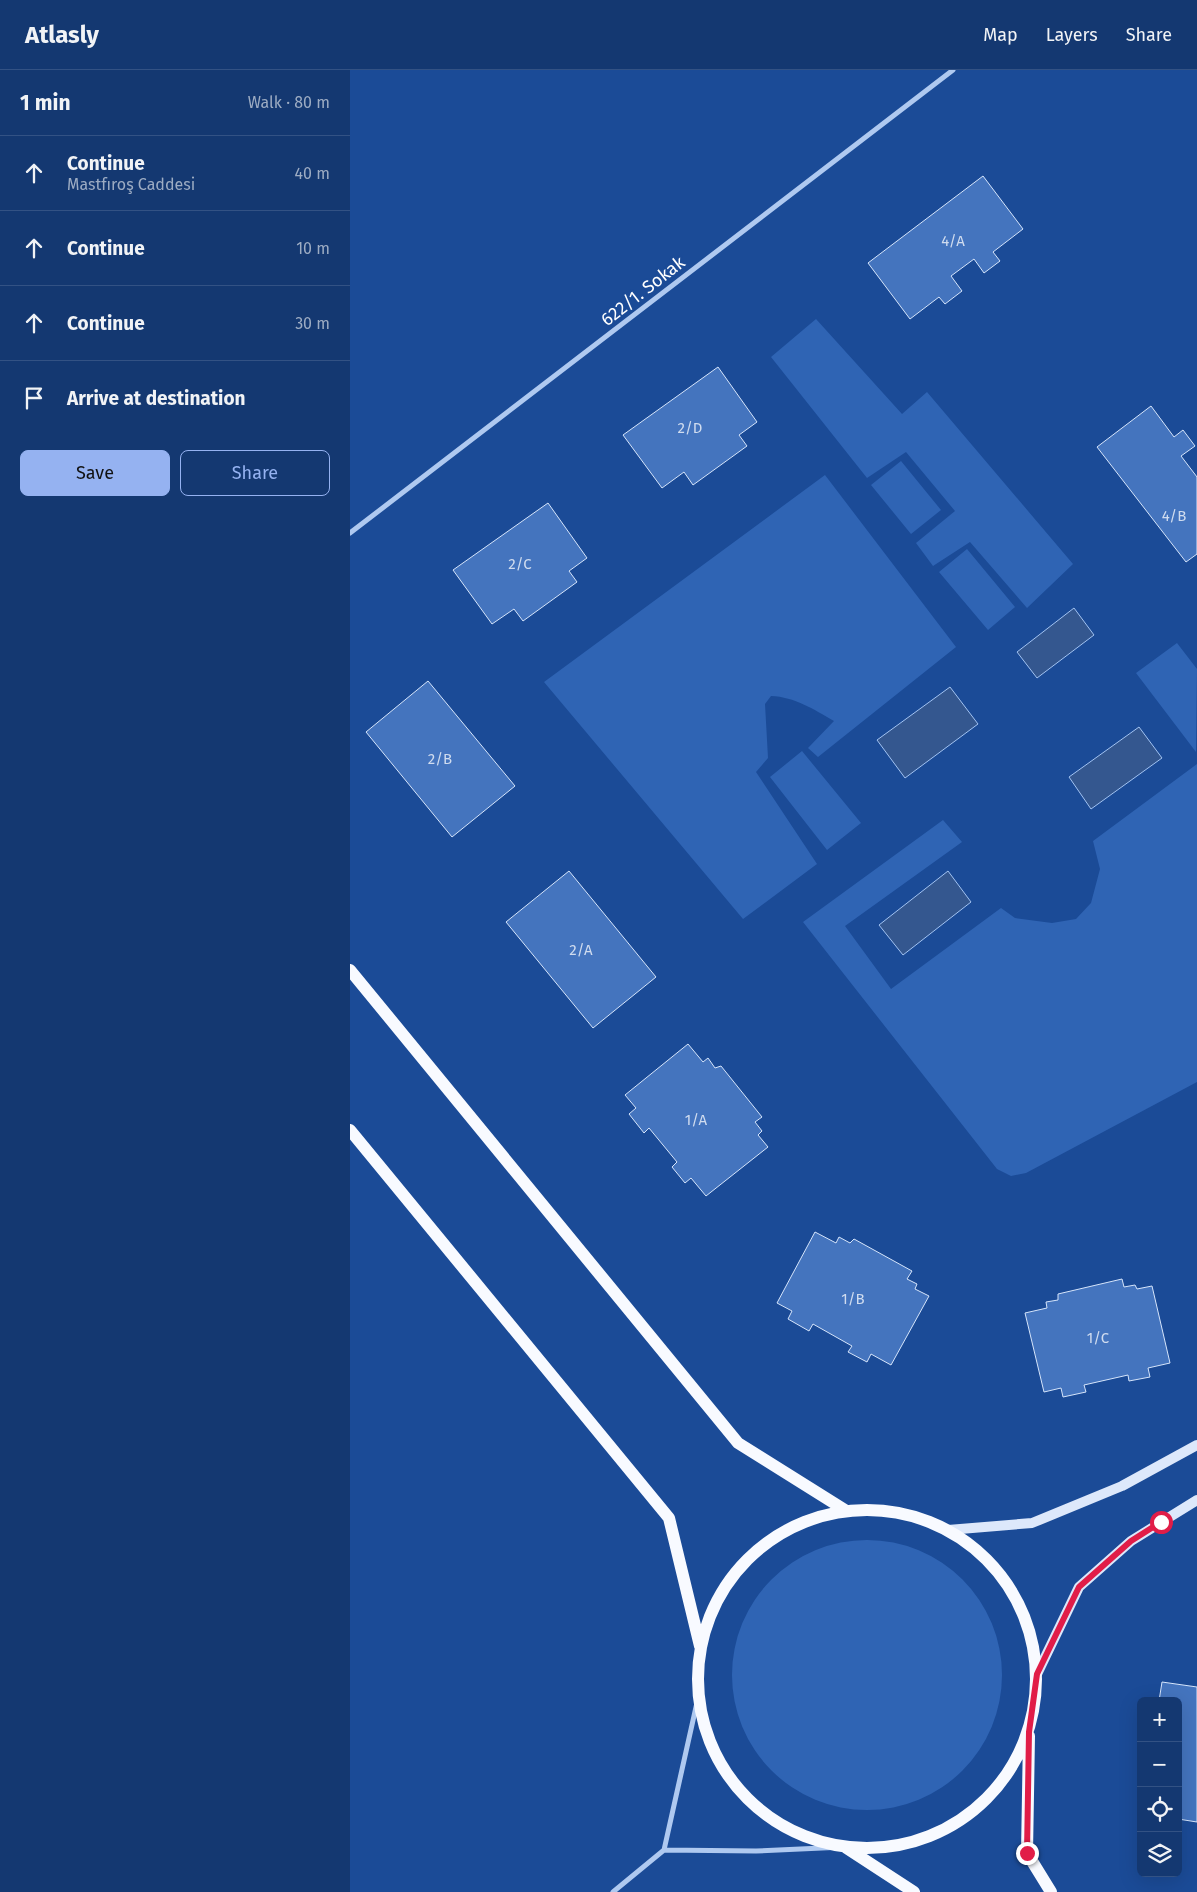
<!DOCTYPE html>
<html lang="en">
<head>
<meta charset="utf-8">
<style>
  body { margin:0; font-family:"Fira Sans",sans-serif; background:#1d3f76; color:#f1f3f6 }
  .controls { position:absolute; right:15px; bottom:15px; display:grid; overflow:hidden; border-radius:8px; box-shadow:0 5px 20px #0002 }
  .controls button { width:45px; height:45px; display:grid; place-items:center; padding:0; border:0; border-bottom:1px solid #335284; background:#143871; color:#f1f3f6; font:25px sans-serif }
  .stop { position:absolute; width:15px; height:15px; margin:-11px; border:4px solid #e11d48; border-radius:50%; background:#fff }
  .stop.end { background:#e11d48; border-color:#fff; box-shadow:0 1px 5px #0008 }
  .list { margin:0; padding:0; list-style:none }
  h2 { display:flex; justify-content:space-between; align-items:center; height:65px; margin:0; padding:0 20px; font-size:21px }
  h2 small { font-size:16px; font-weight:400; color:#9dacc3 }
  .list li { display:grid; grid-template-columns:32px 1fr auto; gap:15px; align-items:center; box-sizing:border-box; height:75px; padding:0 20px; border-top:1px solid #335284 }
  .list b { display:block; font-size:19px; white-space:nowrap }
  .list p { margin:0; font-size:16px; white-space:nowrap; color:#9dacc3 }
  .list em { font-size:16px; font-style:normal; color:#9dacc3 }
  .actions { display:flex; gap:10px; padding:15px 20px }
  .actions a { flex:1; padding:11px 0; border:1px solid #95b2f1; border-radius:8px; text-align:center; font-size:18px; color:#95b2f1 }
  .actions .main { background:#95b2f1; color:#111 }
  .icon { flex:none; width:28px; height:28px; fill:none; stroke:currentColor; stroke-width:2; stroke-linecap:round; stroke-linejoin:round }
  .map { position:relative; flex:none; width:847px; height:1822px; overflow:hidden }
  header { display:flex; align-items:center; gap:30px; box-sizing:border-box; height:70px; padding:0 25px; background:#143871; border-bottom:1px solid #335284 }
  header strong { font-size:24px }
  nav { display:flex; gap:28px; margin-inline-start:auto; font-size:18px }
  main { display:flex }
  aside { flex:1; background:#143871 }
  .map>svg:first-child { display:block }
  .green { fill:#2f64b4 }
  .water { fill:#34578f; stroke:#a2c3f2 }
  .building { fill:#4474be; stroke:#d6e5fb }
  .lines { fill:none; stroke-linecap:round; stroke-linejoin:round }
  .street { stroke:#afc9f0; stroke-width:5 }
  .secondary { stroke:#dde8fb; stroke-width:10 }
  .primary { stroke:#f8faff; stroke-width:12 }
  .route { stroke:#e11d48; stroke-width:6 }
  .labels { text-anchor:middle; stroke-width:4.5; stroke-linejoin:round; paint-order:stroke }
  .number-label { font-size:15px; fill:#d0dcef }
  .street-label { font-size:18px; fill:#fff; stroke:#1b4b97 }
</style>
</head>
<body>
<header>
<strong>Atlasly</strong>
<nav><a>Map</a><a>Layers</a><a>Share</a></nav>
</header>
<main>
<aside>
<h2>1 min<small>Walk · 80 m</small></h2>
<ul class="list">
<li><svg class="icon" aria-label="ahead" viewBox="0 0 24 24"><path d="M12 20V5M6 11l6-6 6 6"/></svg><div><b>Continue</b><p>Mastfıroş Caddesi</p></div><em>40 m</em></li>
<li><svg class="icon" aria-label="ahead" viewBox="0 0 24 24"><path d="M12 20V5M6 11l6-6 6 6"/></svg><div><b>Continue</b></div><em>10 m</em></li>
<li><svg class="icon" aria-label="ahead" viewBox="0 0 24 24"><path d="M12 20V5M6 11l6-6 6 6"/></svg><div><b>Continue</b></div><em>30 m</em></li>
<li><svg class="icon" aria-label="arrive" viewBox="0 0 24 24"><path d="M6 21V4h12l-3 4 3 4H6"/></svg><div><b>Arrive at destination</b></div></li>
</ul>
<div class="actions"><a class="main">Save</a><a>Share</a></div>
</aside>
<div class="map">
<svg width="847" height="1822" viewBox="0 0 847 1822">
  <rect width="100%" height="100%" fill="#1b4b97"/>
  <path class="green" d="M466 249 552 344 577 322 723 494 677 538 620 472 583 496 566 473 605 441 556 382 517 408 421 287Z
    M551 391 591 440 561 464 521 415Z
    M475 405 606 577 468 687 458 678 484 651C463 639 445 627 421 626L415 634 418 688 406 702 467 794 393 849 194 612Z
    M617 479 665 537 638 560 589 502Z
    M827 573 847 599 846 682 786 603Z
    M452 681 511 753 477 780 420 707Z
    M847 694V1012L676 1103 661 1106 647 1099 453 852 593 750 612 772 495 856 541 919 651 838 665 848 702 853 726 849 741 833 750 799 743 771Z
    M382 1605a135 135 0 1 1 270 0a135 135 0 1 1-270 0Z"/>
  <path class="water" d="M724 538 744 565 687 608 667 582Z
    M600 617 628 654 555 708 527 670Z
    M789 657 812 688 741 739 719 707Z
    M598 801 621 832 553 885 529 855Z"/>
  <path class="building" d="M633 106 673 159 643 182 650 191 634 203 624 189 601 206 612 221 595 234 589 227 560 249 518 193Z
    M368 297 407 352 389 365 397 376 343 415 334 402 312 418 273 365Z
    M801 336 824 367 833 360 845 376 831 386 847 407V484L836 492 747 377Z
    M198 433 237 488 219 501 227 512 173 551 164 539 142 554 103 500Z
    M78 611 165 716 102 767 16 662Z
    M219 801 306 907 243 958 156 852Z
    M338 974 353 992 358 988 365 998 371 996 412 1047 405 1052 412 1061 408 1065 418 1077 356 1126 341 1108 335 1113 322 1097 327 1092 299 1058 294 1063 279 1044 286 1038 275 1025Z
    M465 1162 486 1173 489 1167 500 1173 504 1169 562 1201 557 1209 567 1214 565 1219 579 1226 541 1295 521 1284 517 1292 498 1282 502 1276 463 1254 459 1261 438 1249 442 1241 427 1233Z
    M772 1209 774 1217 785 1215 787 1219 802 1216 820 1293 798 1298 800 1307 779 1311 778 1305 734 1315 736 1322 713 1327 711 1318 694 1322 675 1243 697 1238 696 1232 708 1230V1224Z
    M812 1612 847 1617V1752L828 1749V1631H809Z"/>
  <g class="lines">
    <path class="street" d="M0 463 603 0
      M348 1628 314 1780 406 1781 494 1777
      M263 1822 314 1780"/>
    <path class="secondary" d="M598 1460 682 1453 772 1416 847 1375
      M687 1604 729 1517 781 1471 847 1430"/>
    <path class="primary" d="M0 900 388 1373 495 1440
      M0 1060 319 1448 350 1576
      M348 1609a169 169 0 1 1 338 0a169 169 0 1 1-338 0Z
      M679 1666 677 1783 701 1822
      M495 1777 564 1822"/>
  </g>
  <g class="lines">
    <path class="route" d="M677 1783 679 1662 687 1604 729 1517 781 1471 811 1452"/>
  </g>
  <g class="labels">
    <g class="number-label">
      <text x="603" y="176">4/A</text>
      <text x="340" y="363">2/D</text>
      <text x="824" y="451">4/B</text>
      <text x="170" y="499">2/C</text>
      <text x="90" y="694">2/B</text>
      <text x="231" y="885">2/A</text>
      <text x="346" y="1055">1/A</text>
      <text x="503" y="1234">1/B</text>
      <text x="748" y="1273">1/C</text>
    </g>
    <g class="street-label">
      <text transform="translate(293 221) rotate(-38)" y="6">622/1. Sokak</text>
    </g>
  </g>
</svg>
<div class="controls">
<button>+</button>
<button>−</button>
<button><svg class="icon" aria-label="locate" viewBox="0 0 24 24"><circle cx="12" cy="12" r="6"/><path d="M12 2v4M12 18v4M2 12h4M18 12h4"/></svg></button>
<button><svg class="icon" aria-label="layers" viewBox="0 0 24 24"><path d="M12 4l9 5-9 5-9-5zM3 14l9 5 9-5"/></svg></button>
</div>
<div class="stop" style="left:811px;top:1452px"></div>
<div class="stop end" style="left:677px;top:1783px"></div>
</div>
</main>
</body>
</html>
